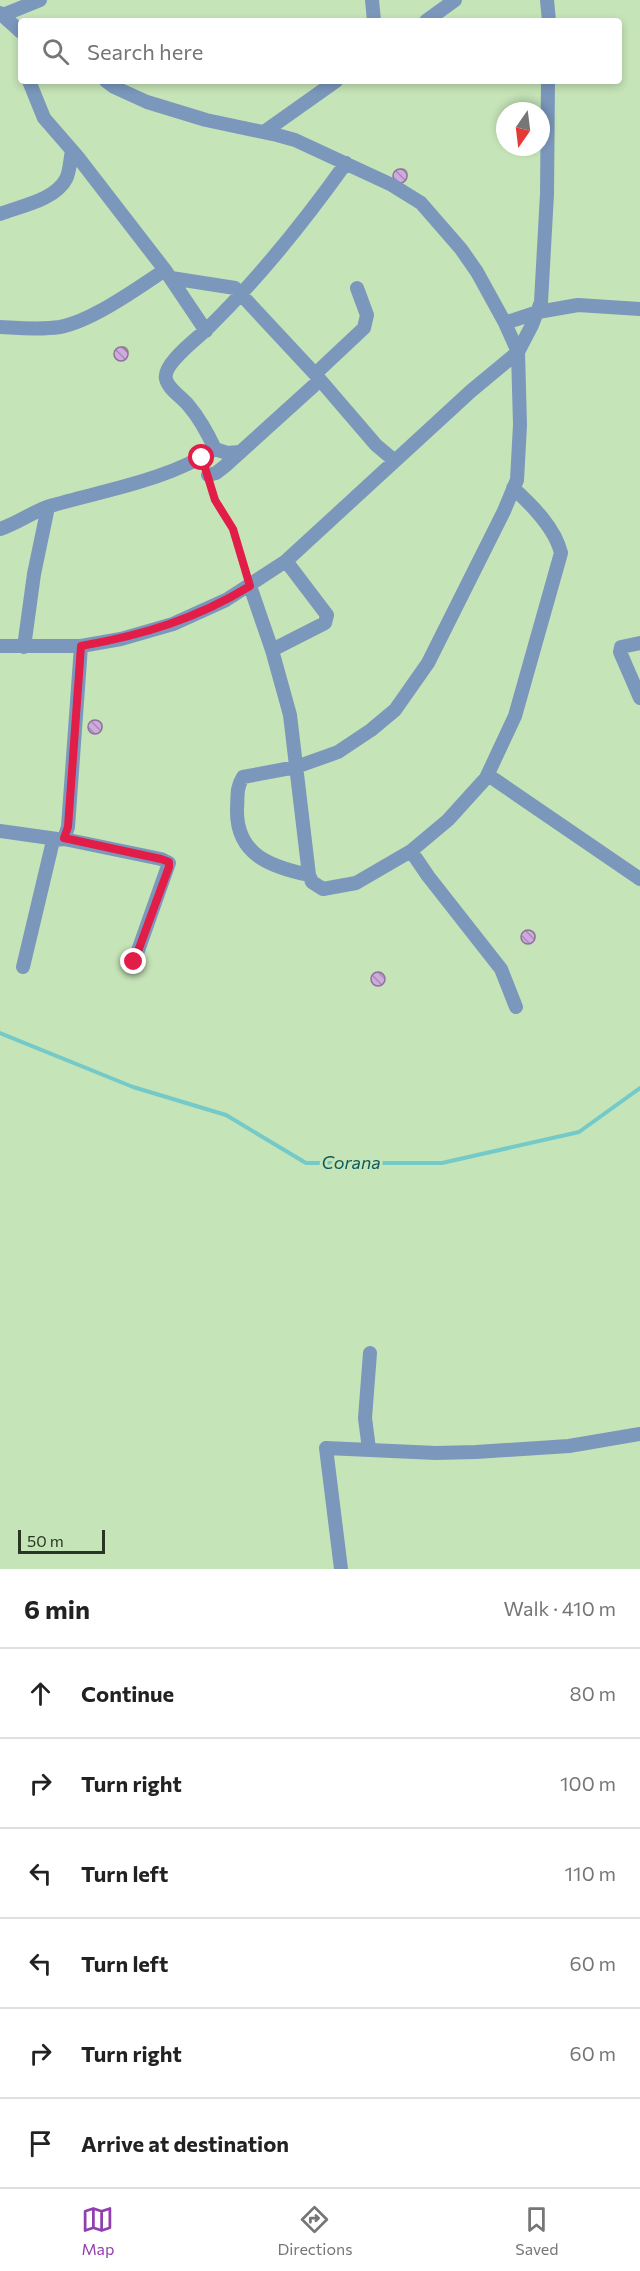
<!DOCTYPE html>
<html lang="en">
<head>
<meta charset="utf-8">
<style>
  body { margin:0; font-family:Commissioner,sans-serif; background:#f6f6f6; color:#222 }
  .compass { position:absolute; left:496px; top:102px; width:54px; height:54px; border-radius:50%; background:#fff; box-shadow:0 3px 9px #0003; rotate:194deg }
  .scale { position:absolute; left:18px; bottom:15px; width:87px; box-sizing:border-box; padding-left:6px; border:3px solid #2a3624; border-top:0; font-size:16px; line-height:21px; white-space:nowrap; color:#2a3624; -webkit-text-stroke:4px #c5e4b7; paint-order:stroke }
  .stop { position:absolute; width:18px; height:18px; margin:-14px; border:4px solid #e11d48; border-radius:50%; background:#fff }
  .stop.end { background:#e11d48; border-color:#fff; box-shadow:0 2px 6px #0008 }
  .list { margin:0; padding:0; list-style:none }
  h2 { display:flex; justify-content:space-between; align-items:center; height:78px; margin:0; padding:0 24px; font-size:26px }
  h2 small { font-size:20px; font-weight:400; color:#767676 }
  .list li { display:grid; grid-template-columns:39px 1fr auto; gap:18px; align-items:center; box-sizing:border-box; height:90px; padding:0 24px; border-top:2px solid #e0e0e0 }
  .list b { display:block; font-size:22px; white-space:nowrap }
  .list em { font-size:20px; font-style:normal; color:#767676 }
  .icon { flex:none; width:33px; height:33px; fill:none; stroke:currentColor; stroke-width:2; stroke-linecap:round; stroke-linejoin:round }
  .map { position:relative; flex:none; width:640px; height:1569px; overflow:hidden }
  .search { position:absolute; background:#fff; box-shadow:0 3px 9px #0003; left:18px; right:18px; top:18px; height:66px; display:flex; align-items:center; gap:15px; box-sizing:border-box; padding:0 21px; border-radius:6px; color:#767676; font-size:22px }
  .sheet { height:618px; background:#fff }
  nav { display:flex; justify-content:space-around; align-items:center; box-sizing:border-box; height:84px; border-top:2px solid #e0e0e0; background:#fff; font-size:16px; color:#767676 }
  nav a { display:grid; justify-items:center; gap:3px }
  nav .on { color:#913fae }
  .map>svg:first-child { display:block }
  .shadow { fill:#0003 }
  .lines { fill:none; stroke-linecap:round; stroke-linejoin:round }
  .stream { stroke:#74c9c9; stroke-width:4 }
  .building { fill:url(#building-back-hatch); stroke:#8f729b; stroke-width:1.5 }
  .path { stroke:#8ba280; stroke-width:2; stroke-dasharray:1.5 4.5; stroke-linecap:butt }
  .street { stroke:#7b97bc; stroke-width:14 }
  .route { stroke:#e11d48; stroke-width:8 }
  .labels { text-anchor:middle; stroke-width:6; stroke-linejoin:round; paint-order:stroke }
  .water-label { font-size:18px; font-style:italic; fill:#0f5a5b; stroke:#c5e4b7 }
</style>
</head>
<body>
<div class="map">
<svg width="640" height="1569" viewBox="0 0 640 1569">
  <defs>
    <pattern id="building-back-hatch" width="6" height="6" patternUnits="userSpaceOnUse" patternTransform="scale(1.5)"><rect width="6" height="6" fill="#cfaade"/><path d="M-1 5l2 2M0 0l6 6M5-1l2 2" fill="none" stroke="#a88bb4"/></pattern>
  </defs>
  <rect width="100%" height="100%" fill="#c5e4b7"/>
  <path class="shadow" d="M396 174a6 6 0 1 1 12 0a6 6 0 1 1-12 0Z
    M117 352a6 6 0 1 1 12 0a6 6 0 1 1-12 0Z
    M91 726a6 6 0 1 1 12 0a6 6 0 1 1-12 0Z
    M524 936a6 6 0 1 1 12 0a6 6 0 1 1-12 0Z
    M373 978a6 6 0 1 1 12 0a6 6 0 1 1-12 0Z"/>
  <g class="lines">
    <path class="stream" d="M0 1033 133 1087 226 1115 306 1163H442L579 1132 640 1088"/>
  </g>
  <path class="building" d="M393 176a7 7 0 1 1 14 0a7 7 0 1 1-14 0Z
    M114 354a7 7 0 1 1 14 0a7 7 0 1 1-14 0Z
    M88 727a7 7 0 1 1 14 0a7 7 0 1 1-14 0Z
    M521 937a7 7 0 1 1 14 0a7 7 0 1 1-14 0Z
    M371 979a7 7 0 1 1 14 0a7 7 0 1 1-14 0Z"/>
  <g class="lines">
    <path class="path" d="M211 486 215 500 233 529 246 572"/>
    <path class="street" d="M372 0 374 21
      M547 0 549 21
      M0 13 21 32
      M3 15 40 0
      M426 21 455 0
      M29 81 44 118 77 156 165 270 206 331
      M106 81 114 87 147 102 206 120 277 135 295 140 392 185 421 203 461 249 477 272 505 323 518 352 520 425 517 480 504 511 428 663 395 710 371 730 338 752 296 767 243 777C236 788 238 796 237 809 236 855 271 867 309 875
      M264 132 336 81
      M0 214C21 206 55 200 66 179 70 171 70 160 72 151
      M171 278 235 288 315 374 376 445 395 461
      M505 323 538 312 578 305 640 309
      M0 327C20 328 40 330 60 327 92 321 138 288 165 270
      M315 374 364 328 367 315 357 288
      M215 449C208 434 200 419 189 406 183 398 168 389 166 379 162 364 198 338 208 328 260 277 304 222 346 163
      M208 475 216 473 225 466 320 380
      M0 529C18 523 32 512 50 506 105 490 166 481 215 449L227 453 240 452
      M250 586 272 650 290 715 309 875 312 882 323 889 356 883 411 851 448 820 486 778 515 716 561 553C555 528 532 505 513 488
      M640 643 621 647 620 652 640 698
      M0 646H81L121 639 173 624 226 600 286 561 471 391 518 352 532 325 541 302 547 194 548 81
      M24 647 34 574 48 507
      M272 650 325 623 327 615 286 561
      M488 775 640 879
      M0 831 57 839
      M64 839 161 859 169 863 134 962
      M411 851 428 876 501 969 516 1007
      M23 967 52 845 54 840 64 839 68 827 81 646
      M369 1449 365 1418 370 1353
      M341 1569 326 1448 436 1453 476 1452 569 1446 640 1434"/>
  </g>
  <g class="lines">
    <path class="route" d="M134 962 169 867V862L161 859 64 838 68 827 81 646C143 635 196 619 250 586L233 529 215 500 202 458"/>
  </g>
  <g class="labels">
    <g class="water-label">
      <text x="351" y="1169">Corana</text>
    </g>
  </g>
</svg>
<svg class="compass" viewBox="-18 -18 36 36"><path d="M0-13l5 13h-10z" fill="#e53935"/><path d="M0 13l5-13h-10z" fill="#767676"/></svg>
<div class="scale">50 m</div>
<div class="stop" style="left:202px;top:458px"></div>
<div class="stop end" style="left:134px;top:962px"></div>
<div class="search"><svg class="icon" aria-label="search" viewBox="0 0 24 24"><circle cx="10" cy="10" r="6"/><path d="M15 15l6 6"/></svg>Search here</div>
</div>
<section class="sheet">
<h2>6 min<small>Walk · 410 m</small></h2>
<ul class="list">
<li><svg class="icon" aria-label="ahead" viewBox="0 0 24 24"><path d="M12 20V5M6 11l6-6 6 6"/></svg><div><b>Continue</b></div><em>80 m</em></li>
<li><svg class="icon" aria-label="right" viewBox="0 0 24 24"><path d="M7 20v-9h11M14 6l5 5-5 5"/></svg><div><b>Turn right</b></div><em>100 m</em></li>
<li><svg class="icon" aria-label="left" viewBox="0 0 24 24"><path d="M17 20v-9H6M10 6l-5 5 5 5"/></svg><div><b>Turn left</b></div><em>110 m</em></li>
<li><svg class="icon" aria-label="left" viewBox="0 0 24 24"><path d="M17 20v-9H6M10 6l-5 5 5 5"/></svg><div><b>Turn left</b></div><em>60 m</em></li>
<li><svg class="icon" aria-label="right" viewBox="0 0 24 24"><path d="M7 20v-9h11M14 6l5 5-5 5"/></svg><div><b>Turn right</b></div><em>60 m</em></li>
<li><svg class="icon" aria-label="arrive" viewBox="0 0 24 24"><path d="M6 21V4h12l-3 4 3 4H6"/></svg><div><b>Arrive at destination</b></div></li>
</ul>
</section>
<nav>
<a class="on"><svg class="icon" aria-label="map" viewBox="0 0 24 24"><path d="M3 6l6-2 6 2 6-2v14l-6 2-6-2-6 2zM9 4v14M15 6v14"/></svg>Map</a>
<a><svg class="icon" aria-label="directions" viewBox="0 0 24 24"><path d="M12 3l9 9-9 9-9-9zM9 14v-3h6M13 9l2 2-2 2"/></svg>Directions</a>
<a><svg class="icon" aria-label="saved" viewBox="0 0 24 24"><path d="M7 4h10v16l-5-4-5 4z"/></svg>Saved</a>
</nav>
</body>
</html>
